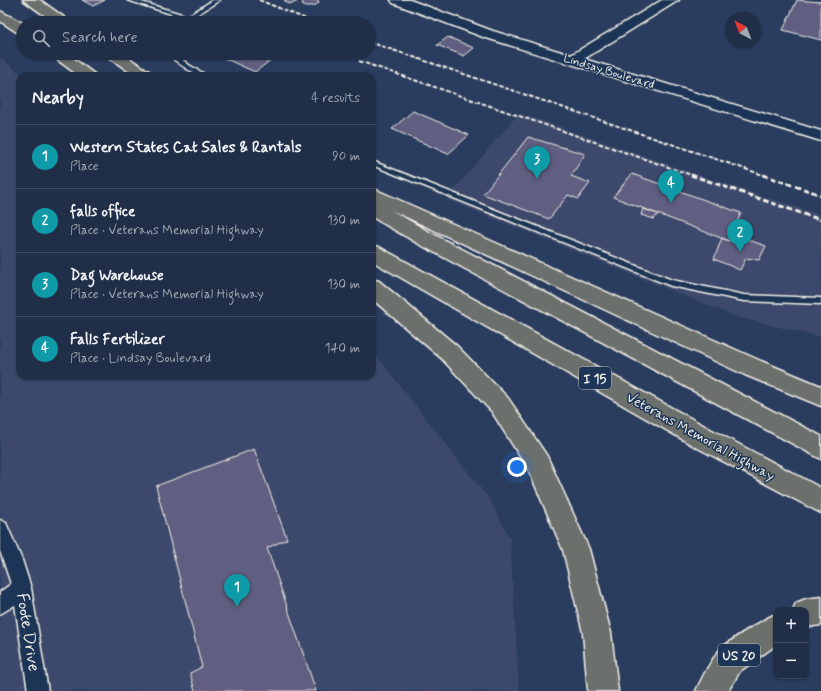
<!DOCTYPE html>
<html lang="en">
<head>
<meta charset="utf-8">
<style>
  body { margin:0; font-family:Mynerve,sans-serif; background:#2d3a52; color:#f1f3f6 }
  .controls { position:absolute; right:12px; bottom:12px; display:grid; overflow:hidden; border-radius:8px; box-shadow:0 1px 3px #0004 }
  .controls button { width:36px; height:36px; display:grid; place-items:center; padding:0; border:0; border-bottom:1px solid #3d4a60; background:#202e47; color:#f1f3f6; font:20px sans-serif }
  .compass { position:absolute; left:725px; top:12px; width:36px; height:36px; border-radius:50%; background:#202e47; box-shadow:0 1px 3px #0004; rotate:318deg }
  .you { position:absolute; left:517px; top:467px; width:14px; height:14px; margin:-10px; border:3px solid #fff; border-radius:50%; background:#1a73e8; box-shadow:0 0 0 6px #1a73e833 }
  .badge { display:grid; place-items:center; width:26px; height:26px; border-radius:50%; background:#8bbbb9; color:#fff; font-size:13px; font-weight:700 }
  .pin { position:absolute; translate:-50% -33px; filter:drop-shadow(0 1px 2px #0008) }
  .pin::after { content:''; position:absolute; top:21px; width:14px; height:12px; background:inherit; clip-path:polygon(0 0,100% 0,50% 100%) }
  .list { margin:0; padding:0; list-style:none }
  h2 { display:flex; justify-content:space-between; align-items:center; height:52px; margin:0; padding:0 16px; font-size:17px }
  h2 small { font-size:13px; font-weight:400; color:#a2a8b4 }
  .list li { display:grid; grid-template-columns:26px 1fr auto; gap:12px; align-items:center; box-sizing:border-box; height:64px; padding:0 16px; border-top:1px solid #3d4a60 }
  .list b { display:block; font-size:15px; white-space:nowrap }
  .list p { margin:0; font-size:13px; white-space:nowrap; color:#a2a8b4 }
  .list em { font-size:13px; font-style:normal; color:#a2a8b4 }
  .icon { flex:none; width:22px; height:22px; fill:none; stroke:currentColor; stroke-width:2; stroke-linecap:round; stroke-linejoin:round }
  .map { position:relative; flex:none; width:821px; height:691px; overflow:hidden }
  .search { position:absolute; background:#202e47; box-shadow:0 1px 3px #0004; left:16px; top:16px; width:360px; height:44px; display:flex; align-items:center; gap:10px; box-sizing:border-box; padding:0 14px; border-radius:22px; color:#a2a8b4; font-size:15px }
  .panel { position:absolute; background:#202e47; box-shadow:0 1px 3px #0004; left:16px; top:72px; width:360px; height:308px; border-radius:12px }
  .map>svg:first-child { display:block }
  .built { fill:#3e4a6c }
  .building { fill:#605f81; stroke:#f4f1e8 }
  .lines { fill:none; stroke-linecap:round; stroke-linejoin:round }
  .lane-casing { stroke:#f4f1e8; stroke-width:3 }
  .street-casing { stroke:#f4f1e8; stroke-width:3 }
  .secondary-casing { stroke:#f4f1e8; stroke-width:3 }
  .highway-casing { stroke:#f4f1e8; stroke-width:3 }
  .lane { fill:#1d3557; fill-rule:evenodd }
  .street { fill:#1d3557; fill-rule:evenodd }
  .secondary { fill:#1d3557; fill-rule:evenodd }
  .highway { fill:#6c706d; fill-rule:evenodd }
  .rail-far1 { stroke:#f4f1e8; stroke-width:2; stroke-dasharray:4.5 2; stroke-linecap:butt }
  .rail { stroke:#f4f1e8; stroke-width:3; stroke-dasharray:5.5 3; stroke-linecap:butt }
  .labels { text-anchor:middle; stroke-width:3; stroke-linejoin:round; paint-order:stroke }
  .far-street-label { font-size:12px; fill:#f4f1e8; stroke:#1d3557 }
  .shield { fill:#1d3557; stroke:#b4b9bc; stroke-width:1 }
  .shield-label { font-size:13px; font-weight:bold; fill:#f4f1e8 }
  .street-label { font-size:14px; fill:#f4f1e8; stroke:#1d3557 }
  .near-street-label { font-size:17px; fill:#f4f1e8; stroke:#1d3557 }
</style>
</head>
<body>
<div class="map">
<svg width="821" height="691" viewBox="0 0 821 691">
  <rect width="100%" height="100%" fill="#2a3d5f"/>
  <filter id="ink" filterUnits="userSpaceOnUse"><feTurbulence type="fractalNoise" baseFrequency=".025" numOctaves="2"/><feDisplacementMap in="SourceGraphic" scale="8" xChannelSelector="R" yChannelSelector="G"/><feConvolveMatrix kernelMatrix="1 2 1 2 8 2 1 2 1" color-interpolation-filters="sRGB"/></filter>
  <g filter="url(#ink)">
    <path class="built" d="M0 57 23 76H20V376H372V350L489 499 510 538 519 691H0Z
      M519 113 719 182 821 215V337L737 317 446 199Z"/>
    <path class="building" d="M82 0H105L93 6Z
      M284 0H300L292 4 287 3Z
      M304 0H318L319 3 314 6H306L302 4Z
      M797 0 821 2V40L783 30Z
      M448 37 474 48 464 56 437 45Z
      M217 53H268L276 56 255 72 215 54Z
      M413 111 469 135 448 154 392 129Z
      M528 137 585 154 571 176 590 183 578 199 568 195 549 219 483 194Z
      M632 174 741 213 729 241 613 197Z
      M643 209 658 214 654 219 641 215Z
      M731 234 766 246 759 260 746 258 740 270 714 259 722 238 729 241Z
      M254 449 287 539 267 548 316 691H195L190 673 202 667 156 486Z"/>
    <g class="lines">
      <g class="lane-casing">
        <path id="lane" d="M127 0H135L188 16 213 0H220L184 23H177L184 18Z
          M167 53H174L189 65 208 76C194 76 177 63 167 53Z
          M372 161 672 280 744 295 821 298V304L744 301 671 286 372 165Z"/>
      </g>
      <g class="street-casing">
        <path id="street" d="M0 520 6 523 22 560 31 588 48 691H28L15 605 0 614V592L11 584 0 551Z"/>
      </g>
      <g class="secondary-casing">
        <path id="secondary" d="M391 0H410L493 31 571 55 662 0H679L584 59 821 131V141L483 37 393 3Z"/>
      </g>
      <g class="highway-casing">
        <path id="highway" d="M23 0H40L72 23H55Z
          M0 11 23 23V34L18 33 0 21Z
          M48 53H66L97 76H79Z
          M103 53H121L152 73 154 76H135Z
          M372 188 761 361 821 386V406L745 375 391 210 431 233 821 436V459L417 243 372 217Z
          M372 245 379 247 712 430 821 488V513L694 446 372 261Z
          M372 279 379 281 457 346 508 398 547 456 589 549 611 633 618 691H588L583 633 563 550 529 471 492 412 441 358 372 299Z
          M821 597V625L806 627V610H793L796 603 806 599Z
          M776 614V645L740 671 728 691H696C702 678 710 662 719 651 728 641 764 619 776 614Z"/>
      </g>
      <use href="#lane" class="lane"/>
      <use href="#street" class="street"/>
      <use href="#secondary" class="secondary"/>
      <use href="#highway" class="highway"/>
      <path class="rail-far1" d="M259 0 316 23
        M369 42 766 176
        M359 61 694 176"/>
      <path class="rail" d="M691 175 821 220
        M763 175 821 195"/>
    </g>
  </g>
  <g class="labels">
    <g class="far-street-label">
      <text transform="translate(609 71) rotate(17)" y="4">Lindsay Boulevard</text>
    </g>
    <g class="shield">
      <rect x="579" y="367" width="32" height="22" rx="3"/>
      <rect x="718" y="644" width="42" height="22" rx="3"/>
    </g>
    <g class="shield-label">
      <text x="595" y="383">I 15</text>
      <text x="739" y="660">US 20</text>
    </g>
    <g class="street-label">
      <text transform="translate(701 436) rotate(29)" y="5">Veterans Memorial Highway</text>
    </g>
    <g class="near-street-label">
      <text transform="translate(29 632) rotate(81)" y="6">Foote Drive</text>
    </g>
  </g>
</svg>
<div class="controls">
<button>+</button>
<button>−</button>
</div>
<svg class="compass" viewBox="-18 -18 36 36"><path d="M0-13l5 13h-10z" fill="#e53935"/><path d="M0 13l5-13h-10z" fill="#a2a8b4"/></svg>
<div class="you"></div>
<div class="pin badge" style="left:237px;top:607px;background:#0f9aa8">1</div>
<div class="pin badge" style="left:740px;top:252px;background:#0f9aa8">2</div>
<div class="pin badge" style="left:537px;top:179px;background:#0f9aa8">3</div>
<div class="pin badge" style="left:671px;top:203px;background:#0f9aa8">4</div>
<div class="search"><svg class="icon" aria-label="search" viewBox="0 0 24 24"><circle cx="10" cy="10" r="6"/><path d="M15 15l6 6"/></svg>Search here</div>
<section class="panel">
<h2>Nearby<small>4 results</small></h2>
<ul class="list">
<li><span class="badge" style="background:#0f9aa8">1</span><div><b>Western States Cat Sales &amp; Rantals</b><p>Place</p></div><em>90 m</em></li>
<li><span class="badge" style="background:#0f9aa8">2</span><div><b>falls office</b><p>Place · Veterans Memorial Highway</p></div><em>130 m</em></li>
<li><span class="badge" style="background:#0f9aa8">3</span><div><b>Dag Warehouse</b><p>Place · Veterans Memorial Highway</p></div><em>130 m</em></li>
<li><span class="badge" style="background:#0f9aa8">4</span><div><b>Falls Fertilizer</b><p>Place · Lindsay Boulevard</p></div><em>140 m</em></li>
</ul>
</section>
</div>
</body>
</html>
